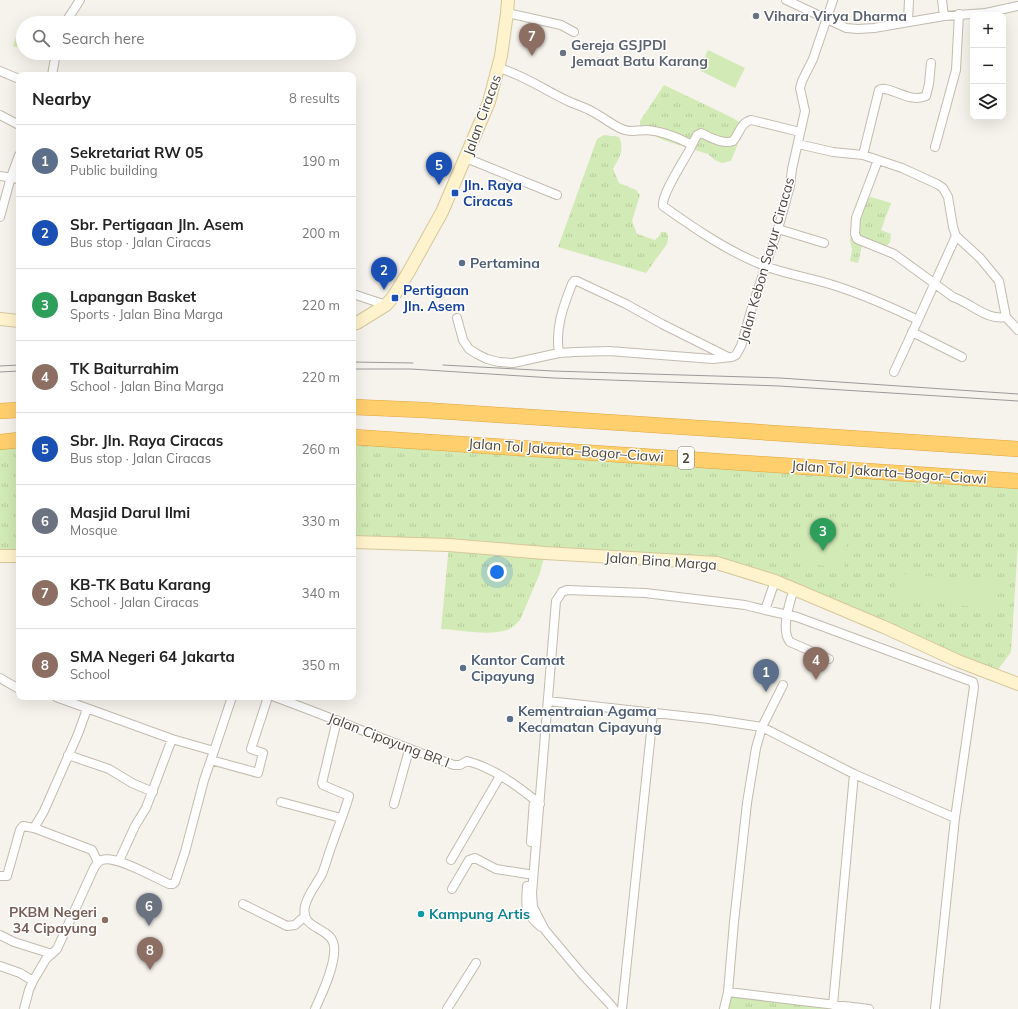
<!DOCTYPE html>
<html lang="en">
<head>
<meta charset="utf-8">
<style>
  body { margin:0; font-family:Mulish,sans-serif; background:#f6f6f6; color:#222 }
  .controls { position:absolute; right:12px; top:12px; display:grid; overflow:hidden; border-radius:8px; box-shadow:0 4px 16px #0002 }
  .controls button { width:36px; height:36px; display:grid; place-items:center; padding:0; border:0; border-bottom:1px solid #e0e0e0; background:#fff; color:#222; font:20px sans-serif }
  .you { position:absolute; left:497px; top:572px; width:14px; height:14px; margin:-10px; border:3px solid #fff; border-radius:50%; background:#1a73e8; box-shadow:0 0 0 6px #1a73e833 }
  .badge { display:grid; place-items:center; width:26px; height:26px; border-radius:50%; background:#111827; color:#fff; font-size:13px; font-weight:700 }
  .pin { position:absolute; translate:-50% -33px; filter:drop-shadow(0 1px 2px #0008) }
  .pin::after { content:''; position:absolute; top:21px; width:14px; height:12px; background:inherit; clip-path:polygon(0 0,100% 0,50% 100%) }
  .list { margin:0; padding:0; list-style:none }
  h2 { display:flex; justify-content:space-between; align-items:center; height:52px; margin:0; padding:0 16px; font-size:17px }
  h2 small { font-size:13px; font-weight:400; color:#767676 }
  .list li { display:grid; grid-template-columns:26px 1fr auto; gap:12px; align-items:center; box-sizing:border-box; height:72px; padding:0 16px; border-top:1px solid #e0e0e0 }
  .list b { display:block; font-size:15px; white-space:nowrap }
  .list p { margin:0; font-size:13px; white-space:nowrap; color:#767676 }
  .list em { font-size:13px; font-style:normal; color:#767676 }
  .icon { flex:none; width:22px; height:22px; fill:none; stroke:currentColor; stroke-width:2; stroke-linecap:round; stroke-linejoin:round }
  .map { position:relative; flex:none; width:1018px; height:1009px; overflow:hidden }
  .search { position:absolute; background:#fff; box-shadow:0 4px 16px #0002; left:16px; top:16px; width:340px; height:44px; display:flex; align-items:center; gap:10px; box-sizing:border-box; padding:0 14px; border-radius:22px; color:#767676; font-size:15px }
  .panel { position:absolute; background:#fff; box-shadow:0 4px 16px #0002; left:16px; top:72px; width:340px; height:628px; border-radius:8px }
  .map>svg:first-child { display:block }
  .grass { fill:url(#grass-tufts) }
  .pitch { fill:#d2eab5 }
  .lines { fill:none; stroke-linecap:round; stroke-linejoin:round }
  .street-casing { stroke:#c2bbae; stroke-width:10 }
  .secondary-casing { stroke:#d6c79b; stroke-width:14 }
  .highway-casing { stroke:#e0a43c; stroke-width:16 }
  .street { stroke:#fff; stroke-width:8 }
  .secondary { stroke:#fff3cd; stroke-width:12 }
  .highway { stroke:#ffcf6e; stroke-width:15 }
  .tram { stroke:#9a9a9a; stroke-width:1 }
  .worship-dot { fill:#6b7280; stroke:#fff; stroke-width:1.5 }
  .transit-dot { fill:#1a4fb4; stroke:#fff; stroke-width:1.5 }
  .service-dot { fill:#5c6f8a; stroke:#fff; stroke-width:1.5 }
  .culture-dot { fill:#0f9aa8; stroke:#fff; stroke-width:1.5 }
  .education-dot { fill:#8d6e63; stroke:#fff; stroke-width:1.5 }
  .labels { text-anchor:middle; stroke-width:3; stroke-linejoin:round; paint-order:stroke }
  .shield { fill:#fff; stroke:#817c74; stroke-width:1 }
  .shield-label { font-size:13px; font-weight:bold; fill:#4b4439 }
  .worship-label { font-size:14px; font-weight:bold; fill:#5b616d; stroke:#fff; text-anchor:start }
  .street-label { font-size:14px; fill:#4b4439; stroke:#fff }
  .transit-label { font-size:14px; font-weight:bold; fill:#164399; stroke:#fff; text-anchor:start }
  .service-label { font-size:14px; font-weight:bold; fill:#4e5e75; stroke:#fff; text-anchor:start }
  .education-label { font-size:14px; font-weight:bold; fill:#785e54; stroke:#fff; text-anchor:end }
  .culture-label { font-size:14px; font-weight:bold; fill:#0d838f; stroke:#fff; text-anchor:start }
</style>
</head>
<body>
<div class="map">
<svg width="1018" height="1009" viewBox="0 0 1018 1009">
  <defs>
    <pattern id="grass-tufts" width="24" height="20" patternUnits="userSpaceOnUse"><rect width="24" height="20" fill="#d2eab5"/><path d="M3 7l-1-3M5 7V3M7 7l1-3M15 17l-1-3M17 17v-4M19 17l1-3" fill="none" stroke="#b6ca9c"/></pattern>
  </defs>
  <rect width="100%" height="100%" fill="#f6f3ec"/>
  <path class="grass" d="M664 85 733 118 745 126 731 161 722 163 715 160 708 154 666 141 641 130 640 125V121Z
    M604 135 619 137C625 150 619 158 613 169L619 183 636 190 640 195 632 221 637 234 655 240 660 235 661 232H666C669 236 668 240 667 244L646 273 558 247 597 139Z
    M871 197 891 203 881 230 891 234 890 242 884 249 862 246 858 263 850 261 852 249 850 240 854 221 866 200Z
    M353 437 1018 481V543L1011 652 994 675 717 563 545 554 540 573 520 620C516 624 513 628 507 630 489 636 461 630 441 629L449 545 353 542Z
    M19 442V556H0V444Z
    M726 994 845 1009H721Z"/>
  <path class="pitch" d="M20 25 23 26V49L13 46Z
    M708 50 745 68 735 88 699 70Z
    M802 533 848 540 844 569 798 562Z
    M897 573 997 583 994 609 894 598Z"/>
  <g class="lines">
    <g class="street-casing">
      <path id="street" d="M786 0 846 28 858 29 874 28 944 16 986 13 1018 6
        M942 0 944 16
        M507 13 561 25 574 32
        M908 21 909 0
        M65 23 80 0
        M499 68C526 76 544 90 568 101 576 105 585 107 593 112 603 117 612 125 622 129 630 133 638 130 646 130 663 131 677 137 692 145 686 158 661 194 663 206 695 229 729 252 765 266 788 275 813 278 836 286 864 295 891 307 918 320L894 372
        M0 71 19 79
        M52 75 56 53
        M0 115 19 125
        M798 144 833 152 863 155 902 168 937 184 943 188 948 197 953 227 956 236 918 320
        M692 145 697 135 701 133C710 137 723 145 733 141 740 133 740 123 751 120L800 132
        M935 147 956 70 959 14
        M863 155 879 90C888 84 909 104 926 96L929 84 931 63
        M466 158 557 195
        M878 160 856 218 855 234 857 239 894 254 953 297C971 303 987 321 1006 317
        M0 176 19 179
        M0 217 11 177 19 155
        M778 229 824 243
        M956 236 980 258 999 281 1006 317 1018 330
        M353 294 386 305
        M457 318 463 340 469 349 477 354 487 359 499 362 513 363 559 353 576 352 609 351 713 359 732 357 736 355 741 346 752 307 778 229 790 186 792 169 805 111 800 88 802 81 813 59 833 0
        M912 332 962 357
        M559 353C555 328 563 307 572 284L574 281H577L626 304 662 324 728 357
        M794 589C790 601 780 630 790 642L829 659
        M765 610 775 581
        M0 678 19 689
        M56 697 172 739 214 751 232 697
        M275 697C335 719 394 744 454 765H460L467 761C494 768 519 787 540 804
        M548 701 709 719 762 727 854 774 955 818
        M68 755 109 769 132 783 153 792
        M211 760 258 773 263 753 251 749 268 697
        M281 802 341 818
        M394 804 409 750
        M34 828 44 811 78 734 87 709
        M531 842 534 799
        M451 860 500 776
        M119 861 135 826 146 808 172 739
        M0 876H7L20 830 23 826 34 828 92 850 98 862
        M527 886C526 906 523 912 541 927
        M452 889 469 860 475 858 496 869 528 874
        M243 904 287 926 295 925 305 916
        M0 935 14 942 52 954
        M0 966 20 973 33 981 29 990 24 1009
        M33 981 46 959 57 949 94 868C96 865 98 861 102 860 116 855 155 878 169 884H173L175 882 185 852 204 780 214 751
        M728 992 734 922 747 803 756 748 762 727 783 685
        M833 1005 854 774
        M315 1009C322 994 339 958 333 942 328 927 300 929 305 906 308 894 316 885 322 874 326 864 329 852 333 842 338 827 345 811 349 796L323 785 322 783 337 720
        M447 1009 476 963
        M614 1009 609 1003 582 974 545 930 533 907 532 893 556 601 562 592 567 590 645 593 745 605 765 610 797 617 973 682 974 687 955 818 935 1009
        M622 1009 653 713
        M724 1009 728 992 869 1009"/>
    </g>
    <g class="secondary-casing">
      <path id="secondary" d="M0 319 19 321
        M353 323H357L386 305 393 297 408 273 442 212 489 102 501 56 507 13 508 0
        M353 542 449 545 545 553 717 563 775 581 794 589 884 627 958 661 1018 684
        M0 556H19"/>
    </g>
    <g class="highway-casing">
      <path id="highway" d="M353 407 423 410 1018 449
        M0 411 19 410
        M353 437 1018 481
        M0 442 19 440"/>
    </g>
    <use href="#street" class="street"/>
    <use href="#secondary" class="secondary"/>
    <use href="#highway" class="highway"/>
    <path class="tram" d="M353 362 413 363
      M443 365 553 371 780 378 1018 394
      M0 366 19 365
      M353 369H411L553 378 779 386 1018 401
      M0 372 19 371"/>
  </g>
  <g class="worship-dot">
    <circle cx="756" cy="16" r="4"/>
    <circle cx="563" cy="53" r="4"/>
  </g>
  <g class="transit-dot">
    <rect x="451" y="189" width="8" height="8" rx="2"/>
    <rect x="391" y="294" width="8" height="8" rx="2"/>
  </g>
  <g class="service-dot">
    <circle cx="462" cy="263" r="4"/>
    <circle cx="463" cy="668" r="4"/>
    <circle cx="510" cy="719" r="4"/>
  </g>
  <circle class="culture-dot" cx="421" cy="914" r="4"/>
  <circle class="education-dot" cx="105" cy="920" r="4"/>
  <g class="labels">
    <rect class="shield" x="678" y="447" width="16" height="22" rx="3"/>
    <g class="shield-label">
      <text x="686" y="463">2</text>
    </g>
    <g class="worship-label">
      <text x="764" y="21">Vihara Virya Dharma</text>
      <text x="571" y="50">Gereja GSJPDI<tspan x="571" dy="16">Jemaat Batu Karang</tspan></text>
    </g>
    <g class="street-label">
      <text transform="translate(482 115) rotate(-70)" y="5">Jalan Ciracas</text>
      <text transform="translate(766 260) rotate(-74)" y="5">Jalan Kebon Sayur Ciracas</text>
      <text transform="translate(566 450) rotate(4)" y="5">Jalan Tol Jakarta–Bogor–Ciawi</text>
      <text transform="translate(889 472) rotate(4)" y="5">Jalan Tol Jakarta–Bogor–Ciawi</text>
      <text transform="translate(661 561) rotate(4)" y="5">Jalan Bina Marga</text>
      <text transform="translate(389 740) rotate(21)" y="5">Jalan Cipayung BR I</text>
    </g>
    <g class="transit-label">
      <text x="463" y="190">Jln. Raya<tspan x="463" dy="16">Ciracas</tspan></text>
      <text x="403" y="295">Pertigaan<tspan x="403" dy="16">Jln. Asem</tspan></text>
    </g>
    <g class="service-label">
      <text x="470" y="268">Pertamina</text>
      <text x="471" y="665">Kantor Camat<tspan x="471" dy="16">Cipayung</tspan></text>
      <text x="518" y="716">Kementraian Agama<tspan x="518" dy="16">Kecamatan Cipayung</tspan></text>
    </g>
    <g class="education-label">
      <text x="97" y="917">PKBM Negeri<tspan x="97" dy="16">34 Cipayung</tspan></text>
    </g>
    <g class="culture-label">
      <text x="429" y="919">Kampung Artis</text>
    </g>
  </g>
</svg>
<div class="controls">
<button>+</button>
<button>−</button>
<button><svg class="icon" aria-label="layers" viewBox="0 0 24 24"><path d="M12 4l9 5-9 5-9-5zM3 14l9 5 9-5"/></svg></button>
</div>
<div class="you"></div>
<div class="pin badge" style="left:766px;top:692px;background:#5c6f8a">1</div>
<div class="pin badge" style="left:384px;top:290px;background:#1a4fb4">2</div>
<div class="pin badge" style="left:823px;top:551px;background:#2e9e5b">3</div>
<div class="pin badge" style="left:816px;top:680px;background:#8d6e63">4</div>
<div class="pin badge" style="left:439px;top:185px;background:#1a4fb4">5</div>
<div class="pin badge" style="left:149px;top:926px;background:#6b7280">6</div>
<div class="pin badge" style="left:532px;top:56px;background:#8d6e63">7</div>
<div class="pin badge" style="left:150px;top:970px;background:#8d6e63">8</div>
<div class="search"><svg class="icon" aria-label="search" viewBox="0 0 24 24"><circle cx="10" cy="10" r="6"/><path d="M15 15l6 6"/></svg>Search here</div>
<section class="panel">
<h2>Nearby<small>8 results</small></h2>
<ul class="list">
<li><span class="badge" style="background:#5c6f8a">1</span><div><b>Sekretariat RW 05</b><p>Public building</p></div><em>190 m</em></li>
<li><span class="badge" style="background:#1a4fb4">2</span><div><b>Sbr. Pertigaan Jln. Asem</b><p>Bus stop · Jalan Ciracas</p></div><em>200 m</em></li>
<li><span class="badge" style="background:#2e9e5b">3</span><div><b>Lapangan Basket</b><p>Sports · Jalan Bina Marga</p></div><em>220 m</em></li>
<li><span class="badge" style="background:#8d6e63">4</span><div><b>TK Baiturrahim</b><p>School · Jalan Bina Marga</p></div><em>220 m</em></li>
<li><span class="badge" style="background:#1a4fb4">5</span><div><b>Sbr. Jln. Raya Ciracas</b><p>Bus stop · Jalan Ciracas</p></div><em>260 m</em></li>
<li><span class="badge" style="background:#6b7280">6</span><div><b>Masjid Darul Ilmi</b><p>Mosque</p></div><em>330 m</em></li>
<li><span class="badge" style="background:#8d6e63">7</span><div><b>KB-TK Batu Karang</b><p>School · Jalan Ciracas</p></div><em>340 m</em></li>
<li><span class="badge" style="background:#8d6e63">8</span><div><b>SMA Negeri 64 Jakarta</b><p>School</p></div><em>350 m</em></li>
</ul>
</section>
</div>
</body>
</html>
